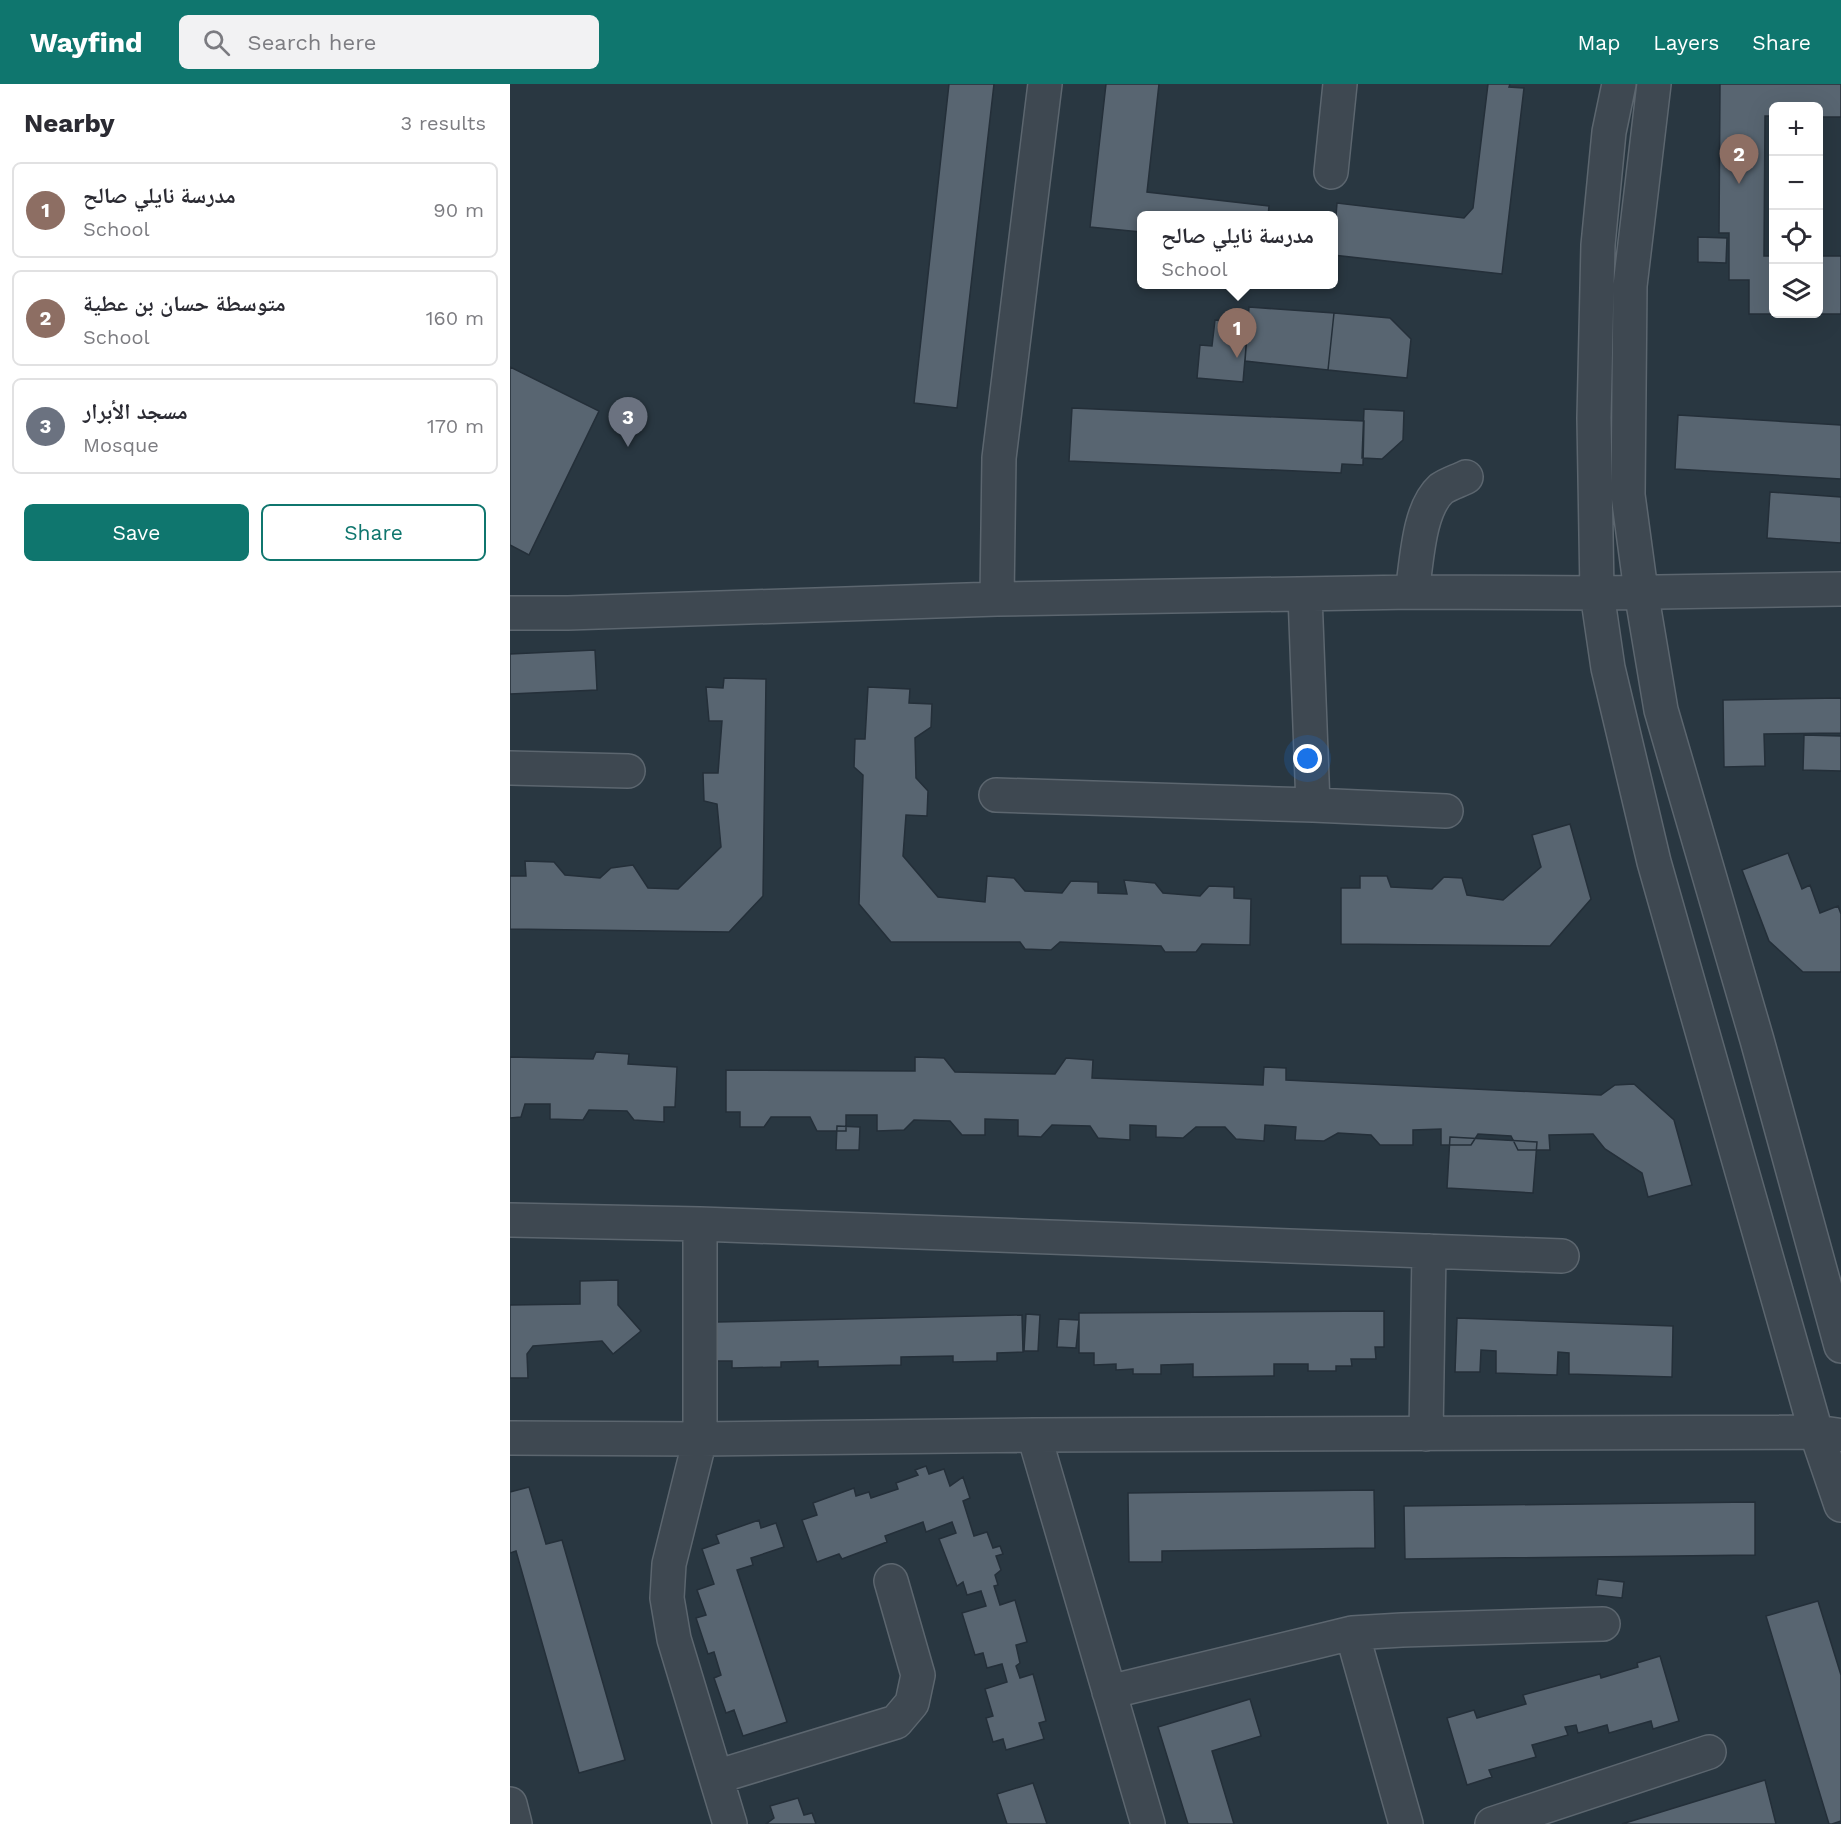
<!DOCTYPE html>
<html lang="en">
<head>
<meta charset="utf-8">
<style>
  body { margin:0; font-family:"Work Sans","Noto Naskh Arabic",sans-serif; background:#f2f2f3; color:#2b2b33 }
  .controls { position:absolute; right:18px; top:18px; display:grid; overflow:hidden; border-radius:9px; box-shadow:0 6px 24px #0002 }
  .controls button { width:54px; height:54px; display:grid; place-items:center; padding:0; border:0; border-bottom:2px solid #e1e1e2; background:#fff; color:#2b2b33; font:30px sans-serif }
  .you { position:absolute; left:798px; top:675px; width:21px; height:21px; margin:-15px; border:4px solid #fff; border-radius:50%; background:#1a73e8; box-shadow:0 0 0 9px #1a73e833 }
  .badge { display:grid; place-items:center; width:39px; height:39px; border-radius:50%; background:#0f766e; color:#fff; font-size:20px; font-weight:700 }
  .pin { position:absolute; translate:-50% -50px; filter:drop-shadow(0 2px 3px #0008) }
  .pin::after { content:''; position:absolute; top:32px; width:21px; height:18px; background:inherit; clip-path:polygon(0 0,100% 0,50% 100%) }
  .popup { position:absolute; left:627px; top:127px; width:201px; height:78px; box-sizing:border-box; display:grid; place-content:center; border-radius:9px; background:#fff; filter:drop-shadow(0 2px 4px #0005); font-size:20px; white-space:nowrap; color:#7c7c81 }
  .popup b { font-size:22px; color:#2b2b33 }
  .popup::after { content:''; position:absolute; left:50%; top:100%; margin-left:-12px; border:12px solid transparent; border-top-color:#fff }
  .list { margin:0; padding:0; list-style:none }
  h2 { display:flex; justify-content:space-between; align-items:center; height:78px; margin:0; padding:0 24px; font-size:26px }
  h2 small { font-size:20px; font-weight:400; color:#7c7c81 }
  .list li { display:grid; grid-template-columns:39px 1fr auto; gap:18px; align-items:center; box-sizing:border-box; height:96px; margin:0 12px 12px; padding:0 12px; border:2px solid #e1e1e2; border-radius:9px }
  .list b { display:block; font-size:22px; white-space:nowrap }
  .list p { margin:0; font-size:20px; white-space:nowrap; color:#7c7c81 }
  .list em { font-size:20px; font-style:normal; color:#7c7c81 }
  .actions { display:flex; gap:12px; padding:18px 24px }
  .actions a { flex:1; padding:14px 0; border:2px solid #0f766e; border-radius:9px; text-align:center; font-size:21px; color:#0f766e }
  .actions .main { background:#0f766e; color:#fff }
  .icon { flex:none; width:33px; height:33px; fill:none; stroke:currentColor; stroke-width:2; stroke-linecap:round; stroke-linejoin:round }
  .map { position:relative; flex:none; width:1331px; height:1740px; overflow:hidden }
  header { display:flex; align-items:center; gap:36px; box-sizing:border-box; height:84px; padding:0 30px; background:#0f766e; color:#fff }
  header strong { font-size:28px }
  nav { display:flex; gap:33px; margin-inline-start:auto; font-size:21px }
  .search { width:420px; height:54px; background:#f2f2f3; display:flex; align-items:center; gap:15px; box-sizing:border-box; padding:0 21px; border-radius:9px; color:#7c7c81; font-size:22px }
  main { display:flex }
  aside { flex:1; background:#fff }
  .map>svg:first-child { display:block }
  .building { fill:#586571; stroke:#242f39; stroke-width:1.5 }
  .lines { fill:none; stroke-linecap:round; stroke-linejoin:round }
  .minor-casing { stroke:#5c666f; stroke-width:36 }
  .minor { stroke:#3e4851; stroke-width:33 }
</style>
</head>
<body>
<header>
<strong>Wayfind</strong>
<div class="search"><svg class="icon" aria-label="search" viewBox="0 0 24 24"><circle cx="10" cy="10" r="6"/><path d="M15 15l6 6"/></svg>Search here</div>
<nav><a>Map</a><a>Layers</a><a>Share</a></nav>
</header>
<main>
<aside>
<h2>Nearby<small>3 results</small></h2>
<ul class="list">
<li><span class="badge" style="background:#8d6e63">1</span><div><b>مدرسة نايلي صالح</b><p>School</p></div><em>90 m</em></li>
<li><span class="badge" style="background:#8d6e63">2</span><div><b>متوسطة حسان بن عطية</b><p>School</p></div><em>160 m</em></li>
<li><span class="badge" style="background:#6b7280">3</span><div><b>مسجد الأبرار</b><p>Mosque</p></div><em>170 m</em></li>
</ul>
<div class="actions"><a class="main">Save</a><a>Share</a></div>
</aside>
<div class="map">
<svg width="1331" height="1740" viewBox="0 0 1331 1740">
  <rect width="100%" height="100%" fill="#293741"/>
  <path class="building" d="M439 0H484L447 324 404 319Z
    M596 0H649L637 108 759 122 758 132H631V148L580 143Z
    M978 0H1000L999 3 1014 4 992 190 823 171 827 119 954 134 963 124Z
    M1210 0H1331V33H1308V22H1264V32H1255L1254 172H1264V230H1308V172H1331V230H1239V196H1219V149H1209Z
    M1188 153 1217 154 1216 179 1188 178Z
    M739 223 824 229 818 286 735 277Z
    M824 229 880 234 901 255 897 294 818 286Z
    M705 236 738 240 733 298 687 294 690 261 702 262Z
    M0 283 89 327 19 471 0 461Z
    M562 324 854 337 853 381 832 380 831 389 559 377Z
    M854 325 894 327 893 356 872 375 852 374Z
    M1168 331 1331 341V395L1165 385Z
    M1260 408 1331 413V459L1257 454Z
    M85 566 87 606 0 610V570Z
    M214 594 256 595 253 812 219 848 0 845V792H16L15 777 44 778 55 791 90 794 101 784 123 781 138 804 168 805 211 763 207 720 194 717 193 689H208L212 637H199L196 603 213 604Z
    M358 603 400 605 399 619 422 620 421 643 405 654 406 694 418 707 417 732 396 731 393 772 428 813 475 818 477 792 504 794 515 807 552 809 561 797 588 798V809L617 810 614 796 645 799 653 809 690 812 699 802 724 803V814L741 815 740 861 692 860 686 868H655L651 862 550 858 541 866 515 865 510 858H381L349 820 353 691 344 683 345 655H355Z
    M1331 614V649L1254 650 1255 682 1214 683 1213 616Z
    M1294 651 1331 652V687L1293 686Z
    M1060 740 1081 815 1040 862 831 860V804H850V792H877L881 803 922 805 934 793 952 794 957 811 993 816 1031 783 1022 751Z
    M1278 769 1292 805 1300 801 1310 829 1328 822 1331 830V888H1293L1259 857 1232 786Z
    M86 968 119 970 118 980 167 983 165 1023H154V1038L124 1036 117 1027 79 1026 73 1036 40 1035V1020H15L11 1033 0 1034V973L83 975Z
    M405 973 434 974 445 988 545 990 556 974 583 976 582 994 753 1001 754 983 776 984V996L1091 1011 1105 1001 1124 1000 1164 1036 1182 1101 1138 1113 1132 1089 1095 1065 1083 1050 1039 1051 1040 1066H1008L1001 1052 968 1050 961 1061H931V1045L903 1046V1061H870L861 1051 828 1049 814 1057 785 1056 786 1043 755 1041 754 1057 726 1055 715 1043H686L673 1054 646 1053V1042L620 1041V1056L588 1054 580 1042 542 1041 531 1053 508 1052V1036L475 1035V1051H452L440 1037 404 1036 394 1046 367 1047V1031H336V1047H307L300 1033H261L254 1043H230V1028H216V986L405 987Z
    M327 1042 350 1043 349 1066H326Z
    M940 1053 1027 1058 1023 1109 937 1104Z
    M108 1196V1221L131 1247 103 1270 92 1257 23 1262 17 1270 18 1294H0V1221L70 1220V1197Z
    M874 1227V1263H865L866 1275H841L842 1282H826V1287H798V1280H764V1292L683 1293V1280L651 1281V1290H623V1285L606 1286V1280L584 1281V1269H569V1229Z
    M516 1230 530 1231 528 1267H514Z
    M512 1231 513 1268 487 1269V1277L443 1278V1272L391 1273V1281L308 1283V1277L271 1278V1283L222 1284V1277H197L196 1251H207V1238Z
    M947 1234 1163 1242 1162 1293 1059 1290V1269L1048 1268 1047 1291 986 1289V1267L971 1266 970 1288H945Z
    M549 1235 569 1236 566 1264 547 1263Z
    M416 1382 419 1390 434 1385 440 1402 453 1393 460 1414 453 1417 464 1452 477 1448 483 1464 490 1462 493 1470 486 1472 491 1486 485 1491 488 1501 484 1502 490 1521 505 1516 517 1558 506 1561 510 1579 506 1582 510 1594 523 1590 536 1637 529 1639 534 1655 496 1666 493 1655 483 1658 476 1634 483 1632 475 1605 497 1598 492 1580 477 1584 473 1569 465 1571 452 1529 476 1522 471 1507 457 1511 453 1498 447 1502 429 1455 446 1449 442 1438 416 1448 413 1438 375 1452 377 1458 332 1475 329 1470 307 1478 292 1436 307 1431 303 1419 344 1404 346 1412 359 1408 361 1414 388 1405 386 1399 408 1391 405 1386Z
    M19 1403 36 1460 52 1456 115 1676 69 1689 6 1467 0 1469V1408Z
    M864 1406 865 1464 652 1467V1478H619L618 1409Z
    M1245 1418V1471L895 1475 894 1422Z
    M249 1436 251 1444 266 1439 274 1463 241 1474 243 1481 227 1486 277 1638 233 1652 224 1626 216 1629 204 1594 211 1591 204 1568 198 1570 186 1534 196 1531 187 1506 204 1500 192 1465 209 1459 206 1451Z
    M1088 1495 1114 1498 1112 1514 1086 1511Z
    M1308 1517 1331 1591V1737L1322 1740H1319L1256 1532Z
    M1150 1572 1169 1637 1143 1645 1141 1637 1099 1649 1097 1641 1068 1649 1066 1641 1055 1643 1058 1651 1022 1661 1026 1673 979 1686 982 1693 957 1701 937 1634 964 1626 967 1634 1016 1620 1013 1611 1090 1590 1091 1594 1128 1583 1127 1579Z
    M740 1615 751 1652 702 1667 724 1740H678L648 1643Z
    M1255 1696 1266 1740H1112Z
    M523 1699 537 1740H497L487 1710Z
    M288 1714 294 1731 302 1729 306 1740H256L264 1734 260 1722Z"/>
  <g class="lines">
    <g class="minor-casing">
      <path id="minor" d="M1109 0 1099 48 1088 161 1084 334 1087 509 1098 584 1144 778 1306 1348 1331 1421
        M1144 0 1120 202 1118 411 1131 507 1151 626 1247 956 1331 1262
        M821 88 830 0
        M902 508C907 478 908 426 931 405 938 400 948 397 956 393
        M795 511 803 721
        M487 515 489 374 535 0
        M0 529H58L487 515 902 508 1087 509 1331 505
        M0 684 118 687
        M486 711 803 721 936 727
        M0 1136 190 1140 1052 1172
        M190 1140V1355L159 1480 157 1514 164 1555 220 1740
        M916 1350 919 1167
        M524 1351 638 1740
        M0 1354 190 1355 524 1351 1306 1348 1327 1351
        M842 1549 896 1740
        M599 1608 842 1549 892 1546 1093 1540
        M206 1693 386 1638 402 1619 408 1591 381 1497
        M0 1720 5 1740
        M982 1740 1199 1668"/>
    </g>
    <use href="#minor" class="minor"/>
  </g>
</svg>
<div class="controls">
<button>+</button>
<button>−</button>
<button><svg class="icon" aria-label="locate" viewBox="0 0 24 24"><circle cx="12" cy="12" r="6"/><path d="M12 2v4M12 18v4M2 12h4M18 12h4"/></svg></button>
<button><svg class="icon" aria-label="layers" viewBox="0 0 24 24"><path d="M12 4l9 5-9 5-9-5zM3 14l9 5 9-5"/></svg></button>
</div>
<div class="you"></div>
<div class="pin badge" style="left:727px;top:274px;background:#8d6e63">1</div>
<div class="popup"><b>مدرسة نايلي صالح</b>School</div>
<div class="pin badge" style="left:1229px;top:100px;background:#8d6e63">2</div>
<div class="pin badge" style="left:118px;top:363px;background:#6b7280">3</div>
</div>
</main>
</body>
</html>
